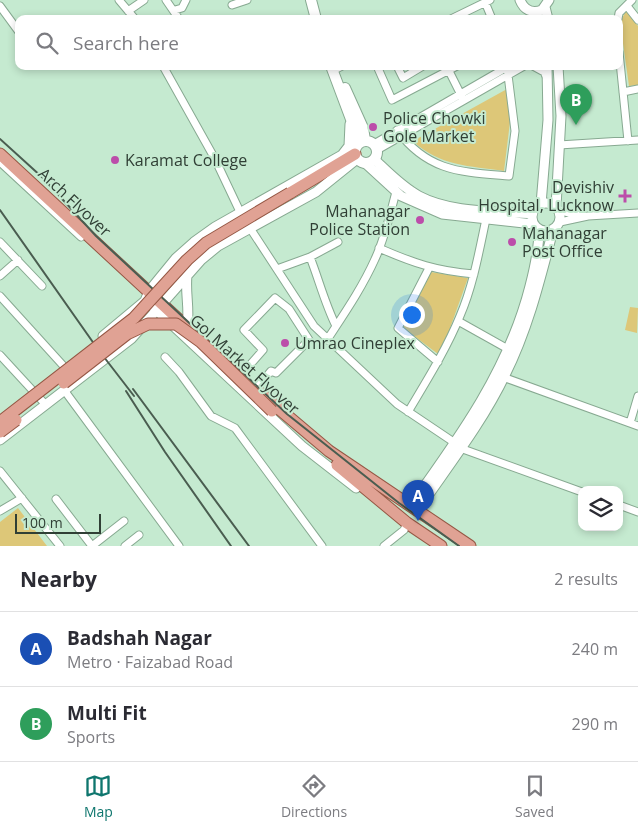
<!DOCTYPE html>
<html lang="en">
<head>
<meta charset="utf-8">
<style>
  body { margin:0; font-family:"Open Sans",sans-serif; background:#f7f7f7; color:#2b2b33 }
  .controls { position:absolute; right:15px; bottom:15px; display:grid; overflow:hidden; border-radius:10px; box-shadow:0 2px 8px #0003 }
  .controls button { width:45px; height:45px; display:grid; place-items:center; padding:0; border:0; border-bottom:1px solid #e1e1e2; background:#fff; color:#2b2b33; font:25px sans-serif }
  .scale { position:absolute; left:15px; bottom:12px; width:86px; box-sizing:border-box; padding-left:5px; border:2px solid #303f35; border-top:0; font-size:14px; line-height:18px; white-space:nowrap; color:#303f35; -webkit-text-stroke:4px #c5ead0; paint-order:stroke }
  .you { position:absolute; left:411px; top:314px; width:18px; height:18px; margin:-12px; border:4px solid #fff; border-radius:50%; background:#1a73e8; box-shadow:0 0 0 8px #1a73e833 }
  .badge { display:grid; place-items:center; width:32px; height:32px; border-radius:50%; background:#0f766e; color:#fff; font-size:16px; font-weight:700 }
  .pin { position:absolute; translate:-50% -41px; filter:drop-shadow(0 1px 2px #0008) }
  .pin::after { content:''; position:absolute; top:26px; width:18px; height:15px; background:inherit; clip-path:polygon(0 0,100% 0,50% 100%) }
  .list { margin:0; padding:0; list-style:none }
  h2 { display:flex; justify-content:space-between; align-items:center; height:65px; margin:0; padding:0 20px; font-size:21px }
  h2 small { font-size:16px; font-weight:400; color:#7c7c81 }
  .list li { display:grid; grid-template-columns:32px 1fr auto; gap:15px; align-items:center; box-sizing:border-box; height:75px; padding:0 20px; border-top:1px solid #e1e1e2 }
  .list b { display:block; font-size:19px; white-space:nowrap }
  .list p { margin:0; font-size:16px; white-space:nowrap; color:#7c7c81 }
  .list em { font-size:16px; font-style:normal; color:#7c7c81 }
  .icon { flex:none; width:28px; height:28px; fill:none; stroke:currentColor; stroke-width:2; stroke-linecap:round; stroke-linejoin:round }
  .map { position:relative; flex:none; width:638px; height:546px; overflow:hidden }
  .search { position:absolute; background:#fff; box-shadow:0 2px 8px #0003; left:15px; right:15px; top:15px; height:55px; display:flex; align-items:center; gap:12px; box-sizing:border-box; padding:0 18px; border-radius:10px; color:#7c7c81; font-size:19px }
  .sheet { height:215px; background:#fff }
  nav { display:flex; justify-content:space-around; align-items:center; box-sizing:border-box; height:70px; border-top:1px solid #e1e1e2; background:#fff; font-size:14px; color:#7c7c81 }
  nav a { display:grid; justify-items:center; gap:2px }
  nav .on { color:#0f766e }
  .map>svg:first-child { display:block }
  .green { fill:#ddc778 }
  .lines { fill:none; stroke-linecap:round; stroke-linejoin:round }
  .minor-casing { stroke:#87a991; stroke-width:9 }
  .tertiary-casing { stroke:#87a991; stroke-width:11 }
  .secondary-casing { stroke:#87a991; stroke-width:12 }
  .primary-casing { stroke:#955744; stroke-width:13 }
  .minor { stroke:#fff; stroke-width:7 }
  .tertiary { stroke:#fff; stroke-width:9 }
  .secondary { stroke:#fff; stroke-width:10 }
  .primary { stroke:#e0a294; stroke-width:11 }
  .rail { stroke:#4a5d50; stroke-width:2 }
  .primary-bridge-casing { stroke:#955744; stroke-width:13; stroke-linecap:butt }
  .primary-bridge { stroke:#e0a294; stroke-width:11 }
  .poi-dot { fill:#bc4daa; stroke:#c5ead0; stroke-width:2 }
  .labels { text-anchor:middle; stroke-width:4; stroke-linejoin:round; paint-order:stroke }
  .poi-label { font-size:16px; fill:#303f35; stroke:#c5ead0; text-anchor:start }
  .street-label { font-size:16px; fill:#303f35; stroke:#c5ead0 }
</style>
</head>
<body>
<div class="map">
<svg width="638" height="546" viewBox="0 0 638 546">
  <rect width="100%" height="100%" fill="#c5ead0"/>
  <path class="green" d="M626 11 638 26V85L629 86 620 22Z
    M507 89 510 122 504 171C470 166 439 166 413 141Z
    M431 272 468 278 449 331 438 354 402 327Z
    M630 307 638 308 637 333 625 330Z
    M18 508 47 546H0V522Z"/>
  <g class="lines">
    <g class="minor-casing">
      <path id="minor" d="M119 0 135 19
        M166 0 179 19
        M485 2 492 19
        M232 5 247 0
        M0 6 19 32
        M627 6 638 20
        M175 10 182 8 186 0
        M128 11 144 0
        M451 19 490 0
        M618 19 619 13 632 0
        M619 52 628 141
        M163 66 215 159 242 216
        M377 66 392 100 457 66
        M397 66 403 78 423 66
        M533 66 544 72 547 78
        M447 67 462 97
        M338 68 342 66
        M623 92 638 89
        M397 130C428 172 461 172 509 176L515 131 507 67
        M374 144 509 66
        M559 145 638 140
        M377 150 524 66
        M0 162 81 237
        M560 211 584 216
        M560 222 588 216 638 213
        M248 225 314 326 397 404 455 443
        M0 242 42 286
        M379 248C413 263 437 271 474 274
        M310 257C319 280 325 304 336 326
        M429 268 398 328 438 362
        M277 269 310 257 338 242
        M0 276 18 260
        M0 296 69 372
        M458 321 508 349
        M327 340C344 314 362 288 375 259 385 238 390 214 396 192
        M0 355 46 405
        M165 357 179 372 211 416 235 428 322 546
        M241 375 263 350 244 330 275 298 289 309 309 340 276 373 271 371 256 389
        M500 376 638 426
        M64 390 179 546
        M408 412C427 380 446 350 460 316 473 286 479 252 486 219
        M630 423 638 396
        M460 448 582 492
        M0 471 60 546
        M56 499 92 546 124 521
        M619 505 638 512
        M0 511 22 498
        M125 546 139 535
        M384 546 404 530 407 523"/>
    </g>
    <g class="tertiary-casing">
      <path id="tertiary" d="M520 0C524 10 532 14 542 10L549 0
        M545 7 548 19
        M374 159C388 172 402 187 419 196 451 213 496 211 532 214
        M365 163 401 196 442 214 533 224
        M532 217a14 14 0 1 1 28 0a14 14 0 1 1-28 0Z
        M541 204 548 120 547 66
        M556 207 561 116 558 66
        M187 275C185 294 190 309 187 327
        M153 307 302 446 356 488
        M103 336 145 301 149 291 176 258 194 242 215 227 342 155 349 146 350 124
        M0 440 131 339 201 260 218 246 316 192 357 159
        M411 505C460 437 509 369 530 286 535 267 539 249 539 229
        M418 510C448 466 482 423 505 375 528 329 540 280 553 230"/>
    </g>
    <g class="secondary-casing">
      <path id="secondary" d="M311 0 316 19
        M331 66 355 130 357 144
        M345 88 363 128 365 140
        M355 152a11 11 0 1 1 22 0a11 11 0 1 1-22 0Z"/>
    </g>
    <g class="primary-casing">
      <path id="primary" d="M0 154 190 330
        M290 193 355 154
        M258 391 329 451 470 546
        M337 465 407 523 441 546"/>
    </g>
    <use href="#minor" class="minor"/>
    <use href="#tertiary" class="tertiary"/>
    <use href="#secondary" class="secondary"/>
    <use href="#primary" class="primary"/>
    <path class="rail" d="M0 139 43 178 96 236 287 414 399 503 459 546
      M0 210 97 348 134 396
      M133 389 249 546
      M126 391 165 452 231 546"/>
    <g class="primary-bridge-casing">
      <path id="primary-bridge" d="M64 383 127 334 148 324H176L201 342 272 411
        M0 422 134 318 187 260 206 243 290 193
        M0 432 16 420"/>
    </g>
    <use href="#primary-bridge" class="primary-bridge"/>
  </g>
  <g class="poi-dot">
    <circle cx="373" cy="127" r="5"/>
    <circle cx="115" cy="160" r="5"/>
    <path d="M622.5 188.5h5v5h5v5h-5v5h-5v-5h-5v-5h5z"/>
    <circle cx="420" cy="220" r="5"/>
    <circle cx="512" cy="242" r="5"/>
    <circle cx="285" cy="343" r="5"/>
  </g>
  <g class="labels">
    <g class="poi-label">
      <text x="383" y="124">Police Chowki<tspan x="383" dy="18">Gole Market</tspan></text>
      <text x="125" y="166">Karamat College</text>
      <text x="614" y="193" text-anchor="end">Devishiv<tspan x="614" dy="18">Hospital, Lucknow</tspan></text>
      <text x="410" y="217" text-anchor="end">Mahanagar<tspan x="410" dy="18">Police Station</tspan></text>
      <text x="522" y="239">Mahanagar<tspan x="522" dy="18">Post Office</tspan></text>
      <text x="295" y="349">Umrao Cineplex</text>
    </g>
    <g class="street-label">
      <text transform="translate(75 202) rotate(43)" y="6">Arch Flyover</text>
      <text transform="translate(245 364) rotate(42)" y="6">Gol Market Flyover</text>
    </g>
  </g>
</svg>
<div class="controls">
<button><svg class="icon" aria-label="layers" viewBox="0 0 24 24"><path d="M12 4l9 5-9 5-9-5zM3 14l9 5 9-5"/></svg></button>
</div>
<div class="scale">100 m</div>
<div class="you"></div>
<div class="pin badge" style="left:418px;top:521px;background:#1a4fb4">A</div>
<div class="pin badge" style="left:576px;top:125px;background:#2e9e5b">B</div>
<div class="search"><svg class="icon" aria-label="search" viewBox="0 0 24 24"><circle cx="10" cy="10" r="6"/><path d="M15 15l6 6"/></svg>Search here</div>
</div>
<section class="sheet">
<h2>Nearby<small>2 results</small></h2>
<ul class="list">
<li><span class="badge" style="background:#1a4fb4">A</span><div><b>Badshah Nagar</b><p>Metro · Faizabad Road</p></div><em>240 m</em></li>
<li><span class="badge" style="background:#2e9e5b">B</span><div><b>Multi Fit</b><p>Sports</p></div><em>290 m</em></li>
</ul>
</section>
<nav>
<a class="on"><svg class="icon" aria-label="map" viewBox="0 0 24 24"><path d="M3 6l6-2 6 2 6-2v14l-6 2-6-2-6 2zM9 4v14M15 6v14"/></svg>Map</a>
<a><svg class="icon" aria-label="directions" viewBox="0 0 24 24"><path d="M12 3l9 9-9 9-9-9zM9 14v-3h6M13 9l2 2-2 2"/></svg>Directions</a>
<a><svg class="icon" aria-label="saved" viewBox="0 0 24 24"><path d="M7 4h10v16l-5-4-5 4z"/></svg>Saved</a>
</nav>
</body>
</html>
